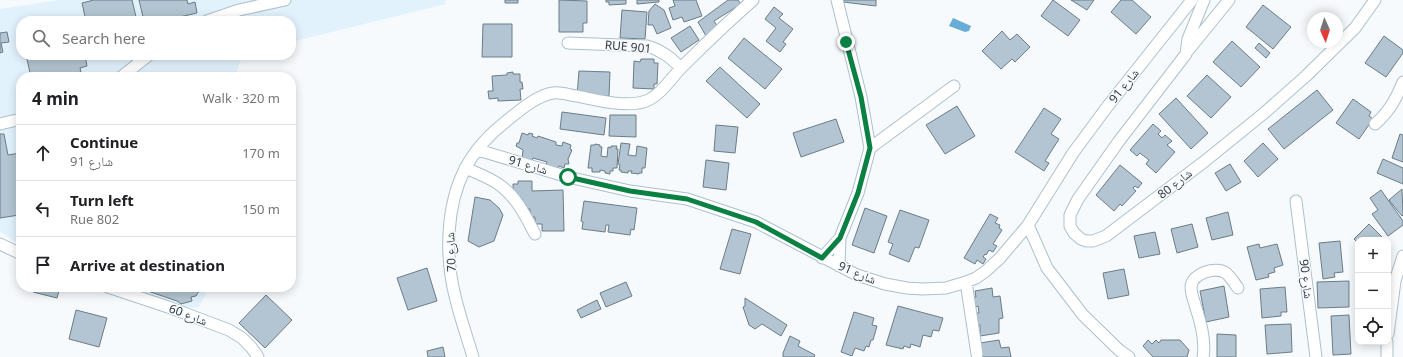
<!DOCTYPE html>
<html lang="en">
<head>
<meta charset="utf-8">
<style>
  body { margin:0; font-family:"Noto Sans","Noto Naskh Arabic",sans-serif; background:#f6f6f6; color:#202124 }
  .controls { position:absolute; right:12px; bottom:12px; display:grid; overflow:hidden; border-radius:8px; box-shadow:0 2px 10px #0003 }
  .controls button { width:36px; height:36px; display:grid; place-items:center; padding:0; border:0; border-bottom:1px solid #e0e0e0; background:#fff; color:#202124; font:20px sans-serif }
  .compass { position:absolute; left:1307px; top:12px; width:36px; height:36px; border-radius:50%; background:#fff; box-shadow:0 2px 10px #0003; rotate:177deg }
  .stop { position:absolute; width:12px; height:12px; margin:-9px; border:3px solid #0b8043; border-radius:50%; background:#fff }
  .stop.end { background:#0b8043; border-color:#fff; box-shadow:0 1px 4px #0008 }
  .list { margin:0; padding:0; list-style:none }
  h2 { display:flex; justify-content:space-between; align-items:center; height:52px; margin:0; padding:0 16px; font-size:17px }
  h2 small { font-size:13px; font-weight:400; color:#757577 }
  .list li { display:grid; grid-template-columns:26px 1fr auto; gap:12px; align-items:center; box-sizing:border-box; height:56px; padding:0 16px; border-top:1px solid #e0e0e0 }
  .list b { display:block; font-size:15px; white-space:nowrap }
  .list p { margin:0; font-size:13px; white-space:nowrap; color:#757577 }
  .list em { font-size:13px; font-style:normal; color:#757577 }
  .icon { flex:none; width:22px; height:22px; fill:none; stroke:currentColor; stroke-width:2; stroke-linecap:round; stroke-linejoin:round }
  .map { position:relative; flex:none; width:1403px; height:357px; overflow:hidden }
  .search { position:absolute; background:#fff; box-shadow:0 2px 10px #0003; left:16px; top:16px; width:280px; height:44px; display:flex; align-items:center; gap:10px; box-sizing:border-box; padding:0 14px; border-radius:16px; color:#757577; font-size:15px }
  .panel { position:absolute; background:#fff; box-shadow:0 2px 10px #0003; left:16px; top:72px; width:280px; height:220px; border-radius:16px }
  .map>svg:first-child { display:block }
  .built { fill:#e2f2fc }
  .water { fill:#68add6 }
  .building { fill:#b3c5d2; stroke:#6b7c87 }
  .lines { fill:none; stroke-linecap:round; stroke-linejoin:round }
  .minor-casing { stroke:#adc0cc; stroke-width:13 }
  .minor { stroke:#fff; stroke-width:11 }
  .route { stroke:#0b8043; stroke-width:5 }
  .labels { text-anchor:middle; stroke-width:3; stroke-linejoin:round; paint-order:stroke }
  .street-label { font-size:12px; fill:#353d42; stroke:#f6fafd }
</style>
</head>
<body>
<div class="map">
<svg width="1403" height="357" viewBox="0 0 1403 357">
  <rect width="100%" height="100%" fill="#f6fafd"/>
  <path class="built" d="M59 0H445L446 4 291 42V21H21V55H242L235 77H21V244L12 240 0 231V9Z
    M130 287H209L199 307 184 308Z"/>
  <path class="water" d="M953 18 971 26 969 31 965 32 949 26Z"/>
  <path class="building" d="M94 0H132L137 21H86L82 3Z
    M139 0H187L188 4 195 2 197 13 162 21H144Z
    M505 0H518V3H505Z
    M559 0 587 1V23H583V32H559Z
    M606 0H626V4L609 5V2H606Z
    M637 0H659V2L637 4Z
    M673 0H696L702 16 684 22 682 17 673 20 669 8 675 6Z
    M728 0H738L741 4 714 21 718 27 706 36 698 22Z
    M843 0H876V6L843 2Z
    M1053 0 1080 20 1068 36 1041 16Z
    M1071 0H1094L1087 10Z
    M1121 0H1132L1151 17 1136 34 1111 12Z
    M655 4 664 10 671 28 657 34 653 25H648L649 11Z
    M1263 5 1291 27 1273 49 1246 27Z
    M774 7 783 14 779 18 793 29 783 42 786 44 780 52 766 41 776 28 765 19Z
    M622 10 647 12 645 39 620 38Z
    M483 24H512V57H482Z
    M690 26 699 40 681 52 671 38Z
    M1002 31 1010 40 1017 34 1030 47 1015 62 1012 59 1001 69 982 51Z
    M7 32 9 42 1 43 3 52 0 53V33Z
    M1384 36 1403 50V53L1386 77 1365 63Z
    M744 38 782 69 765 89 728 58Z
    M1232 41 1260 67 1241 87 1213 62Z
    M1259 43 1270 53 1266 58 1255 48Z
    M26 55H85L87 66 80 68 81 72 60 77H31Z
    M641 59H654V63H658L657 84H654V89L633 88 634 61 640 62Z
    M720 67 760 104 747 118 706 81Z
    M579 71 610 72 609 96 577 95Z
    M513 72V74H520V82H522L523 89H520L521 100 498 101V98L489 99 488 91H493L492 76 507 75V73Z
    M1207 75 1231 97 1211 118 1187 96Z
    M1317 90 1333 110 1284 149 1268 129Z
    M1176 98 1208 133 1191 149 1159 114Z
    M1353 99 1371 112 1369 116 1373 119 1359 139 1336 123Z
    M957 106 975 136 945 154 926 125Z
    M1044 108 1061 119 1051 134 1059 139 1045 161 1049 163 1044 171 1015 152Z
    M562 112 606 118 604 135 560 129Z
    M610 115H636V137L609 136Z
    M836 119 844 142 801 157 793 133Z
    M1153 124 1161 131 1158 134 1162 138 1165 135 1172 141 1167 145 1175 152 1156 173 1146 164 1149 160 1140 153 1137 156 1130 150Z
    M716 125 738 127 735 153 714 151Z
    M522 133 528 135 529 133 533 134 532 136 537 138 538 136 556 142V145L562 146 563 142 571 145 570 149 572 150 568 159 569 164H565L564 168 559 166 558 169 546 165 547 162 533 158 532 161 522 158 523 150 516 146 517 143H519Z
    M0 134H4L8 155 20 153 21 156V218H20L19 215 0 218Z
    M1400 134 1403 135V162L1392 158Z
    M621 143 630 144 628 155 636 156 637 146 647 148 645 168H642V173H639V174L631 173 632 171H628V173L621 172V170H619L620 165 618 164Z
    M1263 143 1278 159 1258 177 1244 161Z
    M595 144 600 145V147H602L601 156 607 157 608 147 611 148V146H617L616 149H618L617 168H613V171H610V174L605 173V171L600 170V172H592V168H588L591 145H595Z
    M1383 159 1403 168V184L1377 173Z
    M706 160 729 163 726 190 703 187Z
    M1230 164 1241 182 1226 191 1215 173Z
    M1120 165 1142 183 1138 188 1135 186 1133 188 1136 191 1122 206 1120 204 1114 211 1096 195Z
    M518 181H532V191L563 190 564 231H542V224H535V217H530V209H522V199H513V184H518Z
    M1402 189 1403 215 1402 216 1389 200Z
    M1381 190 1403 221V225L1388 236 1372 214 1378 210 1370 198Z
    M475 197 490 200 499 208 503 215 494 241 479 247 468 241Z
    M584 201 637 208 634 230 631 229 630 235 608 232 609 225H606L605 232 582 229 583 222 581 221Z
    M865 208 887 216 874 253 852 245Z
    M900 210 929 220 919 248 915 247 909 262 889 254 893 244 888 242Z
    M1228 212 1233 235 1212 240 1206 218Z
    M990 214 998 218 995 223 1000 225 999 228 1002 230 993 244 997 246 993 252 989 250 986 255 985 254 983 257 986 259 983 264 977 260 975 264 964 258Z
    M1192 224 1198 247 1177 253 1171 229Z
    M1369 224 1385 240H1358V243L1354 239Z
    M732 229 751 234 740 274 720 269Z
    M1155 232 1160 254 1139 258 1134 236Z
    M1340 241 1343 272 1334 273 1335 277 1323 279 1319 243Z
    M1259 244 1260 248 1277 244 1283 265 1274 268 1275 272 1268 274 1269 277 1256 280 1247 247Z
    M427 268 437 301 408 310 397 278Z
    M1124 269 1129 295 1108 299 1103 273Z
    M1349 281V307L1318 308 1317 282Z
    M626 282 632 296 606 307 600 293Z
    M1224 286 1229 317 1206 322 1200 291Z
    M34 287H60L57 298 33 292Z
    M136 287H198L199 291 196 296 191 297 192 301 181 304 177 301Z
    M1285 287 1287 312H1281V316L1262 318 1260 289Z
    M992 288 993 297 1000 296 1003 318 999 319V333L980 336V325H978L976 313H979L978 306 975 307 973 297H976L975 291Z
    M266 295 292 320 265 348 239 323Z
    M745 298 787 325 781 336 762 324 755 329 749 325 743 307 745 306Z
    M597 300 601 309 581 318 577 310Z
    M898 306 943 318 939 331 933 330 931 337 923 335 920 347 911 344 910 348 904 346 903 349 886 345Z
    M76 310 107 318 99 347 69 339Z
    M854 312 874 318 872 325 877 326 873 340H871L869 347 866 346 864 351 855 348 852 356 841 352Z
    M1349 315 1351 354 1333 355 1331 316Z
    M1291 324 1292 352 1267 354 1265 325Z
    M1217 334 1236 335V357H1217Z
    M790 336 800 341 798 346 815 355 814 357H783V353Z
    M999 340 1001 348 1009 347 1011 357H980V343Z
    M1148 340 1152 344 1156 340 1159 343 1161 340H1180L1189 350 1187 357H1153L1143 346Z
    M443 347 445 357H428L427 351Z"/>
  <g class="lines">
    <g class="minor-casing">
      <path id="minor" d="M1204 0 1188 39 1186 54 1119 141 1078 199 1070 215V226L1074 233 1081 239 1086 241H1093L1106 236 1205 161 1263 114 1306 76 1355 28 1375 0
        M207 21 239 10 285 0
        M568 43 647 46C661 50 670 57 681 68
        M1186 53 1229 0
        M121 77 149 55
        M0 124 21 119
        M1375 124C1389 112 1396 99 1403 82
        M870 148 954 86
        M478 150 568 177 630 191 687 199 756 222 857 275 885 284 907 288 922 289 946 288 966 282 976 278 986 271 1000 258 1028 225 1073 153 1107 107 1192 0
        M465 168C477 173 491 178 501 186 517 198 526 217 535 234
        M1296 201 1316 357
        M1028 225 1047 268 1083 315 1119 350 1129 357
        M0 244 21 254
        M822 258 840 238 858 193 870 148 861 97 837 0
        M839 266 840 238
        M966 282 977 354
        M108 287 168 307 229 330 242 338 251 347 258 357
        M1388 334 1395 281 1403 256
        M473 357C467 337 460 317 455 296 445 256 446 206 465 169 474 151 489 135 504 123 518 112 535 96 553 93 561 92 569 95 577 96 595 100 628 108 646 101 661 95 671 78 683 66 706 43 729 21 753 0
        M1203 357C1206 341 1201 323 1196 308 1194 301 1191 294 1191 287 1192 273 1216 266 1226 273 1231 277 1234 283 1238 288
        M1387 357V342"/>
    </g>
    <use href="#minor" class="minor"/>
  </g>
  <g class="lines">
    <path class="route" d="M568 177 630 191 687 199 756 222 822 258 840 238 858 193 870 148 861 97 846 42"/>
  </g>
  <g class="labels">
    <g class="street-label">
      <text transform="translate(628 47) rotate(5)" y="4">RUE 901</text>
      <text transform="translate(1124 86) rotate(-51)" y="4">شارع 91</text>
      <text transform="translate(528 165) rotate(16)" y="4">شارع 91</text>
      <text transform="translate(1175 184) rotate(-38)" y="4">شارع 80</text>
      <text transform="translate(451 252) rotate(-92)" y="4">شارع 70</text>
      <text transform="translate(857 273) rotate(23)" y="4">شارع 91</text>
      <text transform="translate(1306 279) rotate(83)" y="4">شارع 90</text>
      <text transform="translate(188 315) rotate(21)" y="4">شارع 60</text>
    </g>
  </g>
</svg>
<div class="controls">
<button>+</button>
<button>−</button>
<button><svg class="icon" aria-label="locate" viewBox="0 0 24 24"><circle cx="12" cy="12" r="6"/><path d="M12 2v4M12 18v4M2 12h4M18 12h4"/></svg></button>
</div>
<svg class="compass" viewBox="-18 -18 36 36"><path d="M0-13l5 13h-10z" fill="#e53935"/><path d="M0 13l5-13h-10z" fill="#757577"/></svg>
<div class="stop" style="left:568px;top:177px"></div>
<div class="stop end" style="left:846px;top:42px"></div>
<div class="search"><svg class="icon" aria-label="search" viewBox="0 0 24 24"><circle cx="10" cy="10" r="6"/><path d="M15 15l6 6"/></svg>Search here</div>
<section class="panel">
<h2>4 min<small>Walk · 320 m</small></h2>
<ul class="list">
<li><svg class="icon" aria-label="ahead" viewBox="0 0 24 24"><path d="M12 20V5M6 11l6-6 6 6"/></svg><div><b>Continue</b><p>شارع 91</p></div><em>170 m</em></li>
<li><svg class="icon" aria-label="left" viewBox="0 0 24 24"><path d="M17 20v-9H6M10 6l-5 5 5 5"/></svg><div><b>Turn left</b><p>Rue 802</p></div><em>150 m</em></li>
<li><svg class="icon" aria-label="arrive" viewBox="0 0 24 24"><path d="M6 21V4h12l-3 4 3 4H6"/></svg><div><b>Arrive at destination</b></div></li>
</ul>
</section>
</div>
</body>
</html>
